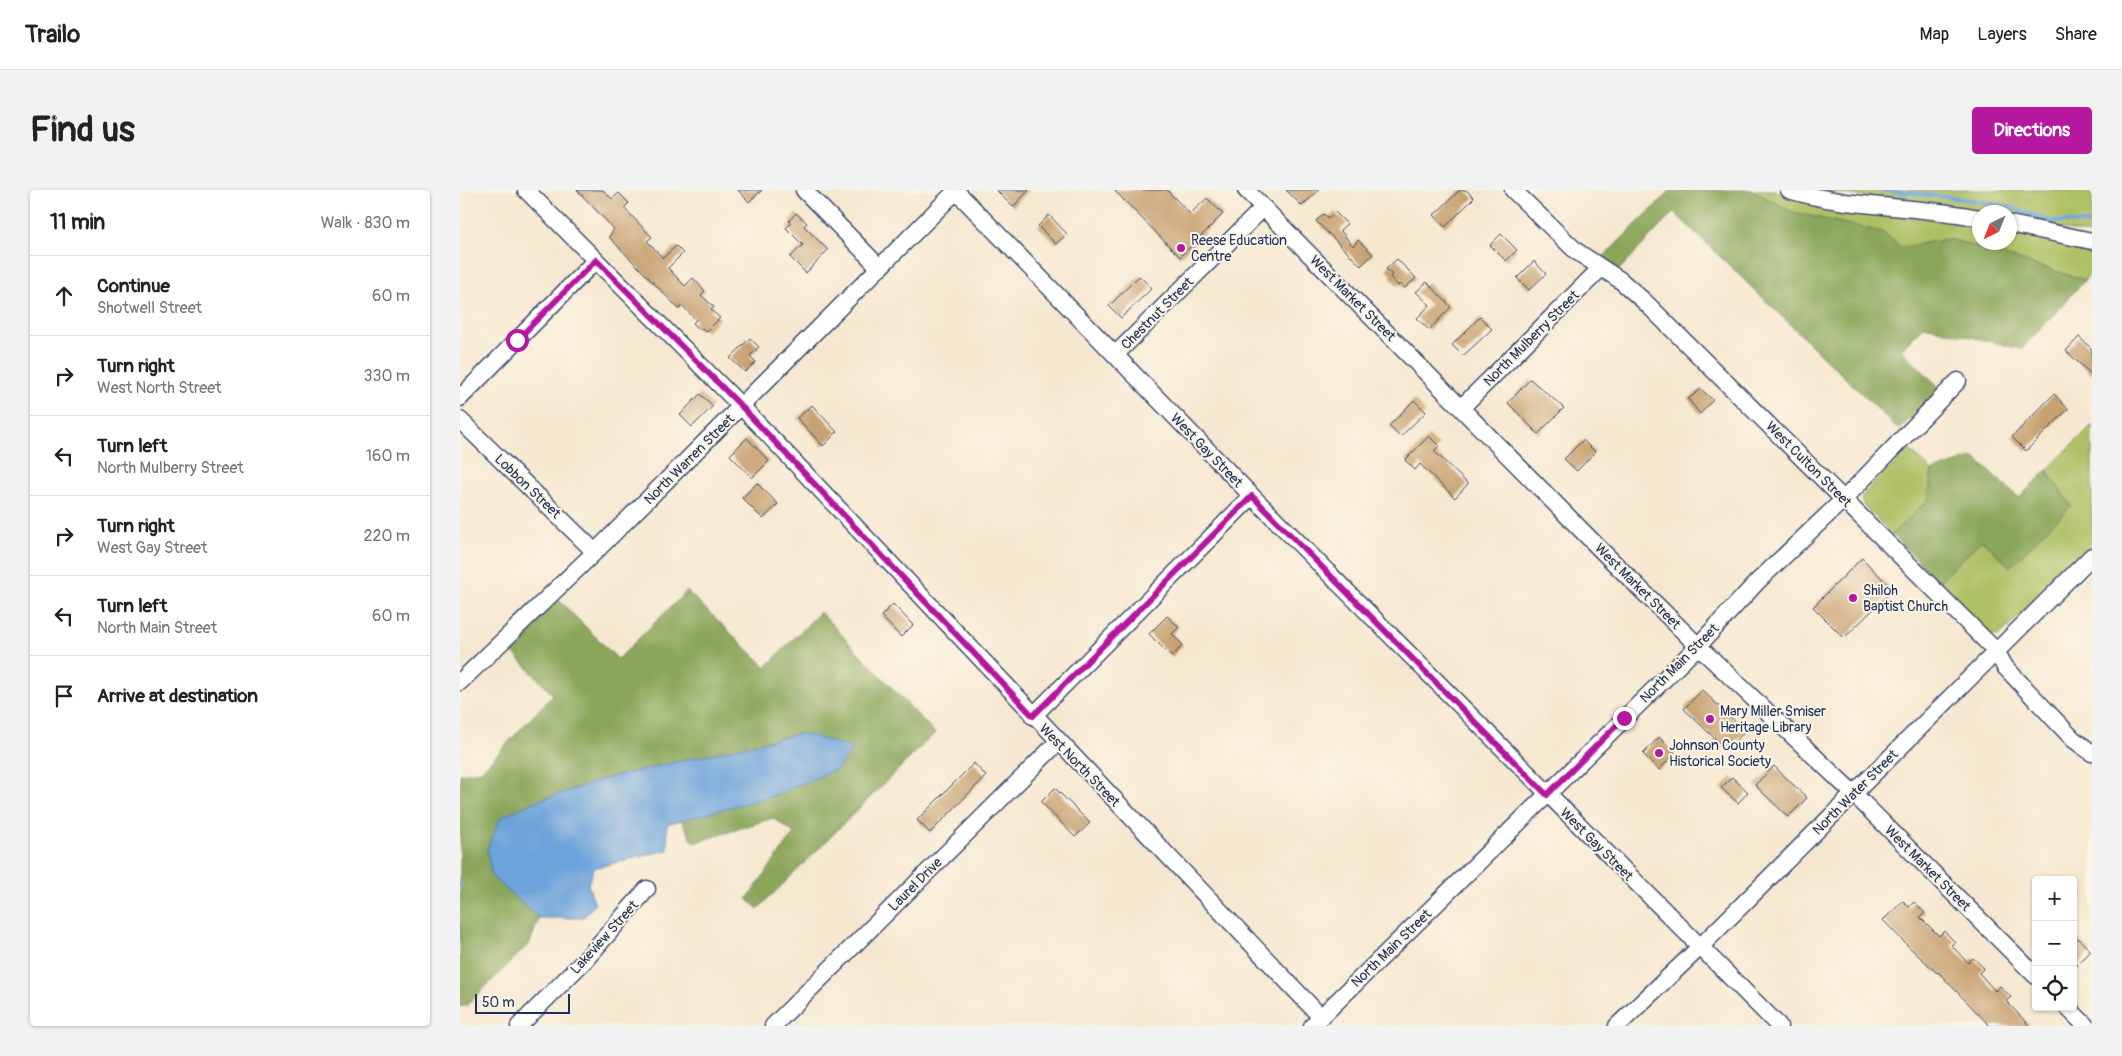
<!DOCTYPE html>
<html lang="en">
<head>
<meta charset="utf-8">
<style>
  body { margin:0; font-family:Pangolin,sans-serif; background:#f2f2f2; color:#222 }
  .controls { position:absolute; right:15px; bottom:15px; display:grid; overflow:hidden; border-radius:5px; box-shadow:0 1px 4px #0004 }
  .controls button { width:45px; height:45px; display:grid; place-items:center; padding:0; border:0; border-bottom:1px solid #e0e0e0; background:#fff; color:#222; font:25px sans-serif }
  .compass { position:absolute; left:1512px; top:15px; width:45px; height:45px; border-radius:50%; background:#fff; box-shadow:0 1px 4px #0004; rotate:223deg }
  .scale { position:absolute; left:15px; bottom:12px; width:95px; box-sizing:border-box; padding-left:5px; border:2px solid #1b2f5e; border-top:0; font-size:14px; line-height:18px; white-space:nowrap; color:#1b2f5e; -webkit-text-stroke:4px #fcf5e5; paint-order:stroke }
  .stop { position:absolute; width:15px; height:15px; margin:-11px; border:4px solid #b5179e; border-radius:50%; background:#fff }
  .stop.end { background:#b5179e; border-color:#fff; box-shadow:0 1px 5px #0008 }
  .list { margin:0; padding:0; list-style:none }
  h2 { display:flex; justify-content:space-between; align-items:center; height:65px; margin:0; padding:0 20px; font-size:21px }
  h2 small { font-size:16px; font-weight:400; color:#767676 }
  .list li { display:grid; grid-template-columns:32px 1fr auto; gap:15px; align-items:center; box-sizing:border-box; height:80px; padding:0 20px; border-top:1px solid #e0e0e0 }
  .list b { display:block; font-size:19px; white-space:nowrap }
  .list p { margin:0; font-size:16px; white-space:nowrap; color:#767676 }
  .list em { font-size:16px; font-style:normal; color:#767676 }
  .icon { flex:none; width:28px; height:28px; fill:none; stroke:currentColor; stroke-width:2; stroke-linecap:round; stroke-linejoin:round }
  .map { position:relative; flex:none; width:1632px; height:836px; overflow:hidden; border-radius:5px }
  header { display:flex; align-items:center; gap:30px; box-sizing:border-box; height:70px; padding:0 25px; background:#fff; border-bottom:1px solid #e0e0e0 }
  header strong { font-size:24px }
  nav { display:flex; gap:28px; margin-inline-start:auto; font-size:18px }
  .intro { display:flex; align-items:center; justify-content:space-between; box-sizing:border-box; height:120px; padding:0 30px }
  h1 { margin:0; font-size:35px }
  .button { padding:12px 22px; border-radius:5px; background:#b5179e; color:#fff; font-size:18px; font-weight:700 }
  main { display:flex; gap:30px; padding:0 30px }
  aside { flex:1; background:#fff; border-radius:5px; box-shadow:0 1px 4px #0004 }
  .map>svg:first-child { display:block }
  .green { fill:#adc064; stroke:#647861 }
  .forest { fill:#8aa65a; stroke:#526a5c }
  .water { fill:#6ca3da; stroke:#44699c }
  .lines { fill:none; stroke-linecap:round; stroke-linejoin:round }
  .stream { stroke:#6ca3da; stroke-width:4 }
  .building { fill:#c8a171 }
  .minor-casing { stroke:#3c4b6f; stroke-width:19 }
  .minor { stroke:#fff; stroke-width:16 }
  .route { stroke:#b5179e; stroke-width:6 }
  .poi-dot { fill:#b5179e; stroke:#fcf5e5; stroke-width:2 }
  .labels { text-anchor:middle; stroke-width:4; stroke-linejoin:round; paint-order:stroke }
  .poi-label { font-size:14px; fill:#1b2f5e; stroke:#fcf5e5; text-anchor:start }
  .street-label { font-size:14px; fill:#1b2f5e; stroke:#fcf5e5 }
</style>
</head>
<body>
<header>
<strong>Trailo</strong>
<nav><a>Map</a><a>Layers</a><a>Share</a></nav>
</header>
<div class="intro"><h1>Find us</h1><a class="button">Directions</a></div>
<main>
<aside>
<h2>11 min<small>Walk · 830 m</small></h2>
<ul class="list">
<li><svg class="icon" aria-label="ahead" viewBox="0 0 24 24"><path d="M12 20V5M6 11l6-6 6 6"/></svg><div><b>Continue</b><p>Shotwell Street</p></div><em>60 m</em></li>
<li><svg class="icon" aria-label="right" viewBox="0 0 24 24"><path d="M7 20v-9h11M14 6l5 5-5 5"/></svg><div><b>Turn right</b><p>West North Street</p></div><em>330 m</em></li>
<li><svg class="icon" aria-label="left" viewBox="0 0 24 24"><path d="M17 20v-9H6M10 6l-5 5 5 5"/></svg><div><b>Turn left</b><p>North Mulberry Street</p></div><em>160 m</em></li>
<li><svg class="icon" aria-label="right" viewBox="0 0 24 24"><path d="M7 20v-9h11M14 6l5 5-5 5"/></svg><div><b>Turn right</b><p>West Gay Street</p></div><em>220 m</em></li>
<li><svg class="icon" aria-label="left" viewBox="0 0 24 24"><path d="M17 20v-9H6M10 6l-5 5 5 5"/></svg><div><b>Turn left</b><p>North Main Street</p></div><em>60 m</em></li>
<li><svg class="icon" aria-label="arrive" viewBox="0 0 24 24"><path d="M6 21V4h12l-3 4 3 4H6"/></svg><div><b>Arrive at destination</b></div></li>
</ul>
</aside>
<div class="map">
<svg width="1632" height="836" viewBox="0 0 1632 836">
  <rect width="100%" height="100%" fill="#fcf5e5"/>
  <filter id="ink" filterUnits="userSpaceOnUse"><feTurbulence type="fractalNoise" baseFrequency=".02" numOctaves="2"/><feDisplacementMap in="SourceGraphic" scale="10" xChannelSelector="R" yChannelSelector="G"/><feConvolveMatrix kernelMatrix="1 2 1 2 8 2 1 2 1" color-interpolation-filters="sRGB"/></filter>
  <filter id="wash" filterUnits="userSpaceOnUse"><feTurbulence type="fractalNoise" baseFrequency=".0096" numOctaves="4" result="noise"/><feDisplacementMap in="SourceGraphic" scale="20" xChannelSelector="R" yChannelSelector="G"/><feGaussianBlur stdDeviation="1.12" result="paint"/><feColorMatrix in="noise" values="0 0 0 0 0 0 0 0 0 0 0 0 0 0 0 0 0 1.4 0 .05"/><feComposite in="paint" operator="in"/></filter>
  <g filter="url(#wash)">
    <rect width="100%" height="100%" fill="#f6e8d0"/>
    <path class="green" d="M1292 0H1315L1322 4 1375 20 1494 31 1519 35 1520 52H1550V41L1632 57V82L1625 90 1489 49 1441 57 1422 42 1332 22Z
      M1355 0H1632V45L1550 29V22H1520Z
      M1632 235V353L1539 446 1531 445 1523 439 1478 392 1522 350 1550 377 1611 316 1587 280Z
      M1449 259 1472 281 1468 310 1432 344 1404 316 1401 309 1405 302Z"/>
    <path class="forest" d="M1211 0H1292L1332 22 1422 42 1441 57 1489 49 1625 90 1562 159 1464 136 1441 160 1480 198 1439 240 1214 22 1158 81 1141 69Z
      M1514 267 1559 308 1587 280 1611 316 1550 377 1522 350 1478 392 1432 344 1468 310 1472 281Z
      M227 401 306 477 360 422 475 543 298 719 287 709 334 643 313 628 234 653 221 630 313 606 377 579 341 543 147 588 71 613 32 687 79 728 70 753 7 815 0 817V584L21 581 93 505 49 458 97 408 158 469Z"/>
    <path class="water" d="M342 543 393 558 377 579 313 606 207 634 208 660 134 678 128 694 135 714 123 728H79L32 687 27 659 41 627 71 613 147 588Z"/>
    <g class="lines">
      <path class="stream" d="M1419 0 1506 9 1549 17 1590 31 1632 34
        M0 695V694"/>
    </g>
    <g id="blocks">
      <path class="building" d="M117 0H143L152 9 159 3 169 13 164 18 192 47 187 51 203 68 216 56 223 63 208 78 225 96 233 88 245 101 241 105 254 117 251 120 260 128 246 142 242 138 240 140 233 133 236 130 222 115 219 119 149 47 154 39Z
        M278 0H302L289 12Z
        M536 0H569L553 17Z
        M654 0H707L730 24 747 8 763 24 720 67Z
        M826 0H859L842 16Z
        M1000 0H1006L1014 8 985 37 974 25Z
        M875 22 887 34 880 40 893 56 898 50 913 64 901 76 856 31 864 24 869 28Z
        M336 23 347 33 344 36 368 60 346 83 330 67 343 55 326 38 331 33 329 31Z
        M589 25 607 44 596 54 578 36Z
        M1041 44 1057 60 1046 71 1030 55Z
        M937 69 956 88 945 98 940 94 938 96 930 87 932 85 926 79Z
        M1074 71 1086 84 1069 100 1057 88Z
        M679 86 692 98 661 128 649 116Z
        M967 92 991 117 969 140 957 128 970 115 956 102Z
        M1020 127 1032 139 1003 166 992 155Z
        M1619 147 1632 159V185L1606 161Z
        M290 148 299 157 290 166 296 172 285 182 270 168Z
        M1070 189 1104 218 1078 244 1048 213Z
        M1241 199 1253 210 1240 224 1228 209Z
        M240 204 253 216 232 237 220 225Z
        M1594 204 1608 219 1566 261 1552 247Z
        M954 210 966 222 940 247 929 236Z
        M352 215 377 242 363 256 337 228Z
        M969 246 979 256 974 261 1008 294 995 308 960 274 955 280 945 270Z
        M287 248 309 271 292 288 270 265Z
        M1123 250 1135 262 1117 281 1104 269Z
        M297 293 318 314 303 329 282 308Z
        M1402 368 1433 400 1384 448 1353 417Z
        M433 414 453 435 441 447 421 426Z
        M707 426 719 437 712 444 723 455 712 467 689 444Z
        M1242 500 1285 541 1267 560 1224 519Z
        M1199 547 1215 563 1199 580 1183 564Z
        M514 573 526 586 470 643 457 630Z
        M1314 576 1347 608 1328 627 1295 595Z
        M1272 587 1288 602 1278 613 1261 598Z
        M595 598 630 633 615 647 581 612Z
        M1443 711 1449 717 1454 712 1465 723 1460 727 1479 746 1484 741 1495 752 1491 755 1508 773 1513 768 1524 778 1519 783 1535 801 1540 796 1551 807 1546 811 1570 836H1530L1478 782 1477 783 1447 755 1423 730Z
        M1613 744 1631 761 1613 779Z"/>
    </g>
  </g>
  <g filter="url(#ink)">
    <use href="#blocks" fill-opacity="0" stroke="#3c4b6f" stroke-width="1"/>
    <g class="lines">
      <g class="minor-casing">
        <path id="minor" d="M66 0 281 216 861 827
          M344 0 420 78
          M495 0 792 306 1319 836
          M786 0 1140 359 1238 456 1394 604 1576 786
          M1053 0 1116 61 1160 90 1185 112 1536 461 1545 477 1613 549 1632 563
          M1329 0C1391 19 1456 15 1520 28
          M1550 34 1632 51
          M655 165 803 18
          M0 208 136 70
          M1001 218 1141 78
          M0 230 135 362
          M0 492 135 362 497 0
          M573 526 792 306
          M1607 817 1626 836
          M59 836 126 769 187 699
          M313 836 598 552
          M852 836 1238 456 1297 392 1384 309 1498 191
          M1157 836 1240 757 1632 366"/>
      </g>
      <use href="#minor" class="minor"/>
    </g>
  </g>
  <g class="lines" filter="url(#ink)">
    <path class="route" d="M57 150 136 70 281 216 573 526 792 306 1087 605 1164 528"/>
  </g>
  <g class="poi-dot">
    <circle cx="721" cy="58" r="5"/>
    <circle cx="1393" cy="408" r="5"/>
    <circle cx="1250" cy="529" r="5"/>
    <circle cx="1199" cy="563" r="5"/>
  </g>
  <g class="labels">
    <g class="poi-label">
      <text x="731" y="55">Reese Education<tspan x="731" dy="16">Centre</tspan></text>
      <text x="1403" y="405">Shiloh<tspan x="1403" dy="16">Baptist Church</tspan></text>
      <text x="1260" y="526">Mary Miller Smiser<tspan x="1260" dy="16">Heritage Library</tspan></text>
      <text x="1209" y="560">Johnson County<tspan x="1209" dy="16">Historical Society</tspan></text>
    </g>
    <g class="street-label">
      <text transform="translate(893 108) rotate(45)" y="5">West Market Street</text>
      <text transform="translate(697 123) rotate(-45)" y="5">Chestnut Street</text>
      <text transform="translate(1071 148) rotate(-45)" y="5">North Mulberry Street</text>
      <text transform="translate(747 260) rotate(46)" y="5">West Gay Street</text>
      <text transform="translate(229 269) rotate(-45)" y="5">North Warren Street</text>
      <text transform="translate(1349 274) rotate(45)" y="5">West Culton Street</text>
      <text transform="translate(68 296) rotate(44)" y="5">Lobbon Street</text>
      <text transform="translate(1178 396) rotate(45)" y="5">West Market Street</text>
      <text transform="translate(1219 473) rotate(-45)" y="5">North Main Street</text>
      <text transform="translate(620 575) rotate(46)" y="5">West North Street</text>
      <text transform="translate(1395 602) rotate(-45)" y="5">North Water Street</text>
      <text transform="translate(1137 654) rotate(45)" y="5">West Gay Street</text>
      <text transform="translate(1468 678) rotate(45)" y="5">West Market Street</text>
      <text transform="translate(455 694) rotate(-45)" y="5">Laurel Drive</text>
      <text transform="translate(144 747) rotate(-48)" y="5">Lakeview Street</text>
      <text transform="translate(931 758) rotate(-44)" y="5">North Main Street</text>
    </g>
  </g>
</svg>
<div class="controls">
<button>+</button>
<button>−</button>
<button><svg class="icon" aria-label="locate" viewBox="0 0 24 24"><circle cx="12" cy="12" r="6"/><path d="M12 2v4M12 18v4M2 12h4M18 12h4"/></svg></button>
</div>
<svg class="compass" viewBox="-18 -18 36 36"><path d="M0-13l5 13h-10z" fill="#e53935"/><path d="M0 13l5-13h-10z" fill="#767676"/></svg>
<div class="scale">50 m</div>
<div class="stop" style="left:57px;top:150px"></div>
<div class="stop end" style="left:1164px;top:528px"></div>
</div>
</main>
</body>
</html>
